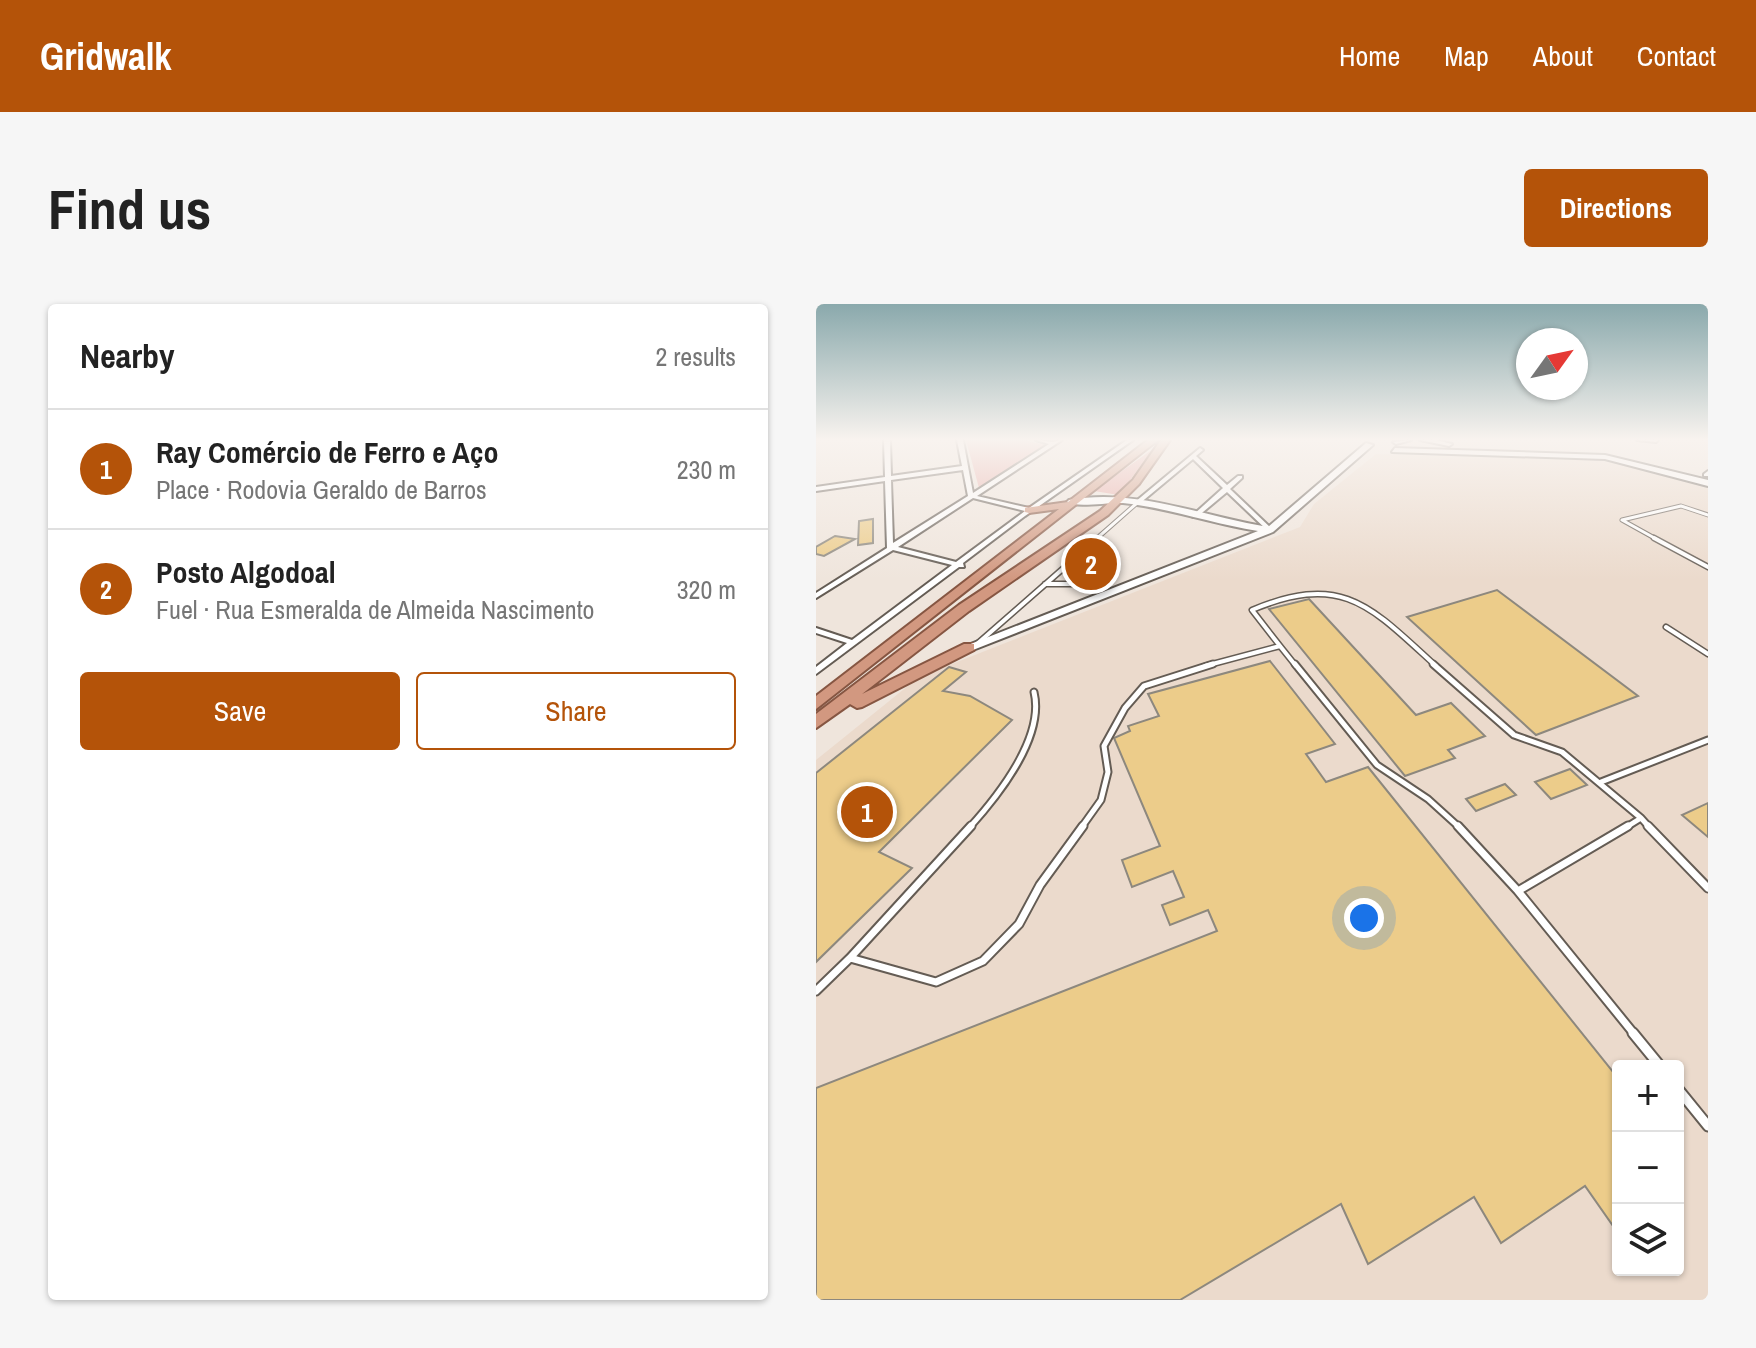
<!DOCTYPE html>
<html lang="en">
<head>
<meta charset="utf-8">
<style>
  body { margin:0; font-family:"Archivo Narrow",sans-serif; background:#f6f6f6; color:#222 }
  .controls { position:absolute; right:24px; bottom:24px; display:grid; overflow:hidden; border-radius:8px; box-shadow:0 2px 6px #0004 }
  .controls button { width:72px; height:72px; display:grid; place-items:center; padding:0; border:0; border-bottom:2px solid #e0e0e0; background:#fff; color:#222; font:40px sans-serif }
  .compass { position:absolute; left:700px; top:24px; width:72px; height:72px; border-radius:50%; background:#fff; box-shadow:0 2px 6px #0004; rotate:57deg }
  .you { position:absolute; left:548px; top:614px; width:28px; height:28px; margin:-20px; border:6px solid #fff; border-radius:50%; background:#1a73e8; box-shadow:0 0 0 12px #1a73e833 }
  .badge { display:grid; place-items:center; width:52px; height:52px; border-radius:50%; background:#b45309; color:#fff; font-size:26px; font-weight:700 }
  .pin { position:absolute; translate:-50% -50%; border:4px solid #fff; box-shadow:0 2px 8px #0006 }
  .list { margin:0; padding:0; list-style:none }
  h2 { display:flex; justify-content:space-between; align-items:center; height:104px; margin:0; padding:0 32px; font-size:34px }
  h2 small { font-size:26px; font-weight:400; color:#767676 }
  .list li { display:grid; grid-template-columns:52px 1fr auto; gap:24px; align-items:center; box-sizing:border-box; height:120px; padding:0 32px; border-top:2px solid #e0e0e0 }
  .list b { display:block; font-size:30px; white-space:nowrap }
  .list p { margin:0; font-size:26px; white-space:nowrap; color:#767676 }
  .list em { font-size:26px; font-style:normal; color:#767676 }
  .actions { display:flex; gap:16px; padding:24px 32px }
  .actions a { flex:1; padding:18px 0; border:2px solid #b45309; border-radius:8px; text-align:center; font-size:28px; color:#b45309 }
  .actions .main { background:#b45309; color:#fff }
  .icon { flex:none; width:44px; height:44px; fill:none; stroke:currentColor; stroke-width:2; stroke-linecap:round; stroke-linejoin:round }
  .map { position:relative; flex:none; width:892px; height:996px; overflow:hidden; border-radius:8px }
  header { display:flex; align-items:center; gap:48px; box-sizing:border-box; height:112px; padding:0 40px; background:#b45309; color:#fff }
  header strong { font-size:38px }
  nav { display:flex; gap:44px; margin-inline-start:auto; font-size:28px }
  .intro { display:flex; align-items:center; justify-content:space-between; box-sizing:border-box; height:192px; padding:0 48px }
  h1 { margin:0; font-size:56px }
  .button { padding:20px 36px; border-radius:8px; background:#b45309; color:#fff; font-size:28px; font-weight:700 }
  main { display:flex; gap:48px; padding:0 48px }
  aside { flex:1; background:#fff; border-radius:8px; box-shadow:0 2px 6px #0004 }
  .map>svg:first-child { display:block }
  .built { fill:#ebdacc; fill-rule:evenodd }
  .green { fill:#e9ada8 }
  .building { fill:#eccc8a; stroke:#8d887e; stroke-width:2 }
  .lines { fill:none; stroke-linecap:round; stroke-linejoin:round }
  .service-far4-casing { stroke:#645c54; stroke-width:5 }
  .service-far3-casing { stroke:#645c54; stroke-width:7 }
  .service-far2-casing { stroke:#645c54; stroke-width:9 }
  .service-far1-casing { stroke:#645c54; stroke-width:11 }
  .service-casing { stroke:#645c54; stroke-width:13 }
  .minor-casing { stroke:#645c54; stroke-width:4 }
  .secondary-casing { stroke:#645c54; stroke-width:4 }
  .trunk-casing { stroke:#865642; stroke-width:4 }
  .service-far4 { stroke:#fff; stroke-width:3 }
  .service-far3 { stroke:#fff; stroke-width:4 }
  .service-far2 { stroke:#fff; stroke-width:5 }
  .service-far1 { stroke:#fff; stroke-width:7 }
  .service { stroke:#fff; stroke-width:9 }
  .minor { fill:#fff; fill-rule:evenodd }
  .secondary { fill:#fff; fill-rule:evenodd }
  .trunk { fill:#d29880; fill-rule:evenodd }
</style>
</head>
<body>
<header>
<strong>Gridwalk</strong>
<nav><a>Home</a><a>Map</a><a>About</a><a>Contact</a></nav>
</header>
<div class="intro"><h1>Find us</h1><a class="button">Directions</a></div>
<main>
<aside>
<h2>Nearby<small>2 results</small></h2>
<ul class="list">
<li><span class="badge">1</span><div><b>Ray Comércio de Ferro e Aço</b><p>Place · Rodovia Geraldo de Barros</p></div><em>230 m</em></li>
<li><span class="badge">2</span><div><b>Posto Algodoal</b><p>Fuel · Rua Esmeralda de Almeida Nascimento</p></div><em>320 m</em></li>
</ul>
<div class="actions"><a class="main">Save</a><a>Share</a></div>
</aside>
<div class="map">
<svg width="892" height="996" viewBox="0 0 892 996">
  <rect width="100%" height="100%" fill="#efe5dc"/>
  <path class="built" d="M560 150 785 156 829 164 892 184V996H0V456L103 373 484 223 498 200ZM802 762H862V966H802Z"/>
  <path class="green" d="M150 136H207L229 141 163 184Z
    M337 145 303 191 278 187Z"/>
  <path class="building" d="M57 215V239L42 241 43 217Z
    M19 232 39 235 8 252 0 250V243Z
    M681 286 822 392 720 431 591 313Z
    M493 295 600 411 635 399 669 432 632 446 639 454 589 472 453 305Z
    M454 357 519 440 490 450 510 478 552 463 802 774V929L769 882 685 939 658 893 552 960 525 900 364 996H0V784L401 627 392 606 354 621 346 601 368 593 357 567 316 583 306 556 344 542 298 434 314 427 312 422 343 412 332 390Z
    M133 363 150 368 127 387 154 392 196 416 63 548 96 564 0 658V469Z
    M754 465 771 481 735 495 719 478Z
    M689 480 700 491 660 507 650 495Z
    M892 499V533L866 511Z"/>
  <g class="lines">
    <g class="service-far4-casing">
      <path id="service-far4" d="M279 236 321 199
        M842 236 806 216 865 202 892 211"/>
    </g>
    <g class="service-far3-casing">
      <path id="service-far3" d="M838 234 892 263
        M229 280H257L291 247 275 239
        M850 323 892 350
        M161 340 282 234
        M464 342 436 306C527 268 554 302 620 362
        M389 362 464 342 480 362"/>
    </g>
    <g class="service-far2-casing">
      <path id="service-far2" d="M479 360 561 461 612 495 644 524
        M617 360 698 431 746 448 825 514
        M785 478 892 436
        M153 524C182 492 229 433 218 388
        M265 524 285 496 292 468 288 442 309 404 328 382 397 360
        M809 524 825 514 834 524"/>
    </g>
    <g class="service-far1-casing">
      <path id="service-far1" d="M642 522 702 587 812 522
        M832 522 892 584
        M702 587 819 731
        M34 654 155 522
        M0 687 34 654 120 678 167 657 203 620 224 581 267 522"/>
    </g>
    <g class="service-casing">
      <path id="service" d="M817 729 844 762
        M862 785 892 822"/>
    </g>
    <g class="minor-casing">
      <path id="minor" d="M68 136H74L75 172 146 162 141 136H147L157 189 233 140 220 136 237 138 246 136 161 192 213 204 311 136H317L209 212 147 259 148 263H143L0 370V363L31 339 0 329V324L36 336 136 261 77 246 0 294V289L71 244 69 177 0 187V183L69 173ZM147 166 152 192 77 239 75 176ZM157 194 209 207 140 258 82 243Z
        M595 136 580 140 577 138Z
        M604 136H620L636 140 633 142Z
        M821 136H842L840 138Z
        M384 144 387 146 380 152 411 181 422 172H426V174L414 185 456 225V227H452L411 188 381 213H377V211L407 184 377 155 323 200H319V198Z
        M892 167V172H888V170Z"/>
    </g>
    <g class="secondary-casing">
      <path id="secondary" d="M550 139 557 141 457 228 157 346 153 347 147 343 442 227C397 220 353 204 307 199 292 198 262 204 251 198L253 196C320 184 386 212 452 223Z
        M579 144 789 151 892 176V182L789 155 576 148Z"/>
    </g>
    <g class="trunk-casing">
      <path id="trunk" d="M332 136H342L0 405V392L243 205 213 209 209 208V204L252 198Z
        M345 136H354L323 180 292 211 153 307 46 390 148 340H158V346L46 403 41 404 34 400 0 424V410L143 301 284 207 317 176Z"/>
    </g>
    <use href="#service-far4" class="service-far4"/>
    <use href="#service-far3" class="service-far3"/>
    <use href="#service-far2" class="service-far2"/>
    <use href="#service-far1" class="service-far1"/>
    <use href="#service" class="service"/>
    <use href="#minor" class="minor"/>
    <use href="#secondary" class="secondary"/>
    <use href="#trunk" class="trunk"/>
  </g>
  <linearGradient id="sky" x2="0" y2="1"><stop stop-color="#8aa9ac"/><stop offset="0.49" stop-color="#f8f3ef"/><stop offset="1" stop-color="#f8f3ef" stop-opacity="0"/></linearGradient>
  <rect width="892" height="276" fill="url(#sky)"/>
</svg>
<div class="controls">
<button>+</button>
<button>−</button>
<button><svg class="icon" aria-label="layers" viewBox="0 0 24 24"><path d="M12 4l9 5-9 5-9-5zM3 14l9 5 9-5"/></svg></button>
</div>
<svg class="compass" viewBox="-18 -18 36 36"><path d="M0-13l5 13h-10z" fill="#e53935"/><path d="M0 13l5-13h-10z" fill="#767676"/></svg>
<div class="you"></div>
<div class="pin badge" style="left:51px;top:508px">1</div>
<div class="pin badge" style="left:275px;top:260px">2</div>
</div>
</main>
</body>
</html>
